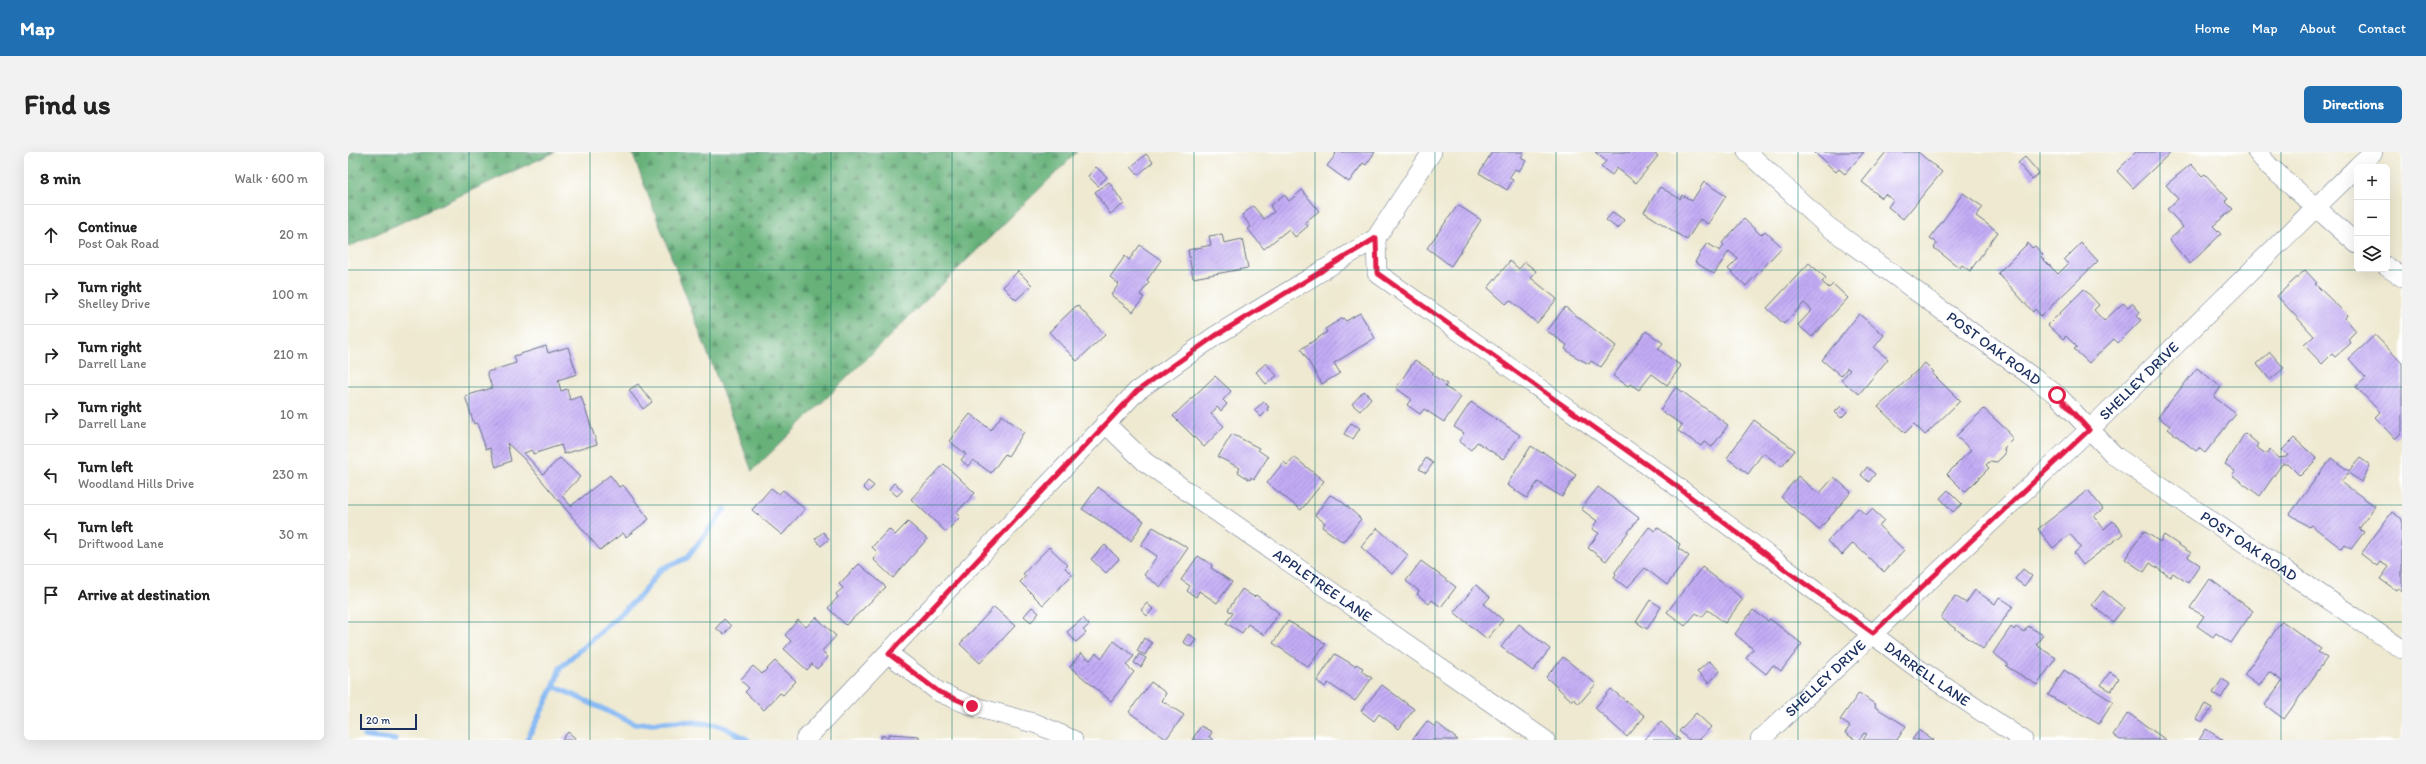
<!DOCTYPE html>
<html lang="en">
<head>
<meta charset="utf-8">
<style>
  body { margin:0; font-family:Itim,sans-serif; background:#f2f2f2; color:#222 }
  .controls { position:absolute; right:12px; top:12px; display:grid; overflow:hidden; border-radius:6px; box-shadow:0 4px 16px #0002 }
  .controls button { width:36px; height:36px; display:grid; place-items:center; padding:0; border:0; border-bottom:1px solid #e0e0e0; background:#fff; color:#222; font:20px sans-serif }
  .scale { position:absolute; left:12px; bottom:10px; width:57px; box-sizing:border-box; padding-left:4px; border:2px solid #1b2f5e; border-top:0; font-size:11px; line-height:14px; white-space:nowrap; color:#1b2f5e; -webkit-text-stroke:3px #fff; paint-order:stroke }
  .stop { position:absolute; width:12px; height:12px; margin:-9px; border:3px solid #e11d48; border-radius:50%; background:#fff }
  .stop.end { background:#e11d48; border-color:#fff; box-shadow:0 1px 4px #0008 }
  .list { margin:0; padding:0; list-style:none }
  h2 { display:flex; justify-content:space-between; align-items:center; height:52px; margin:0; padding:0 16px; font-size:17px }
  h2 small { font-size:13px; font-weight:400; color:#767676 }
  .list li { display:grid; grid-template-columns:26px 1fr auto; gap:12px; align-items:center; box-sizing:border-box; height:60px; padding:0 16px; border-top:1px solid #e0e0e0 }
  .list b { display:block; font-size:15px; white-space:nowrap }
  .list p { margin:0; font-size:13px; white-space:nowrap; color:#767676 }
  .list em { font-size:13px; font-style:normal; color:#767676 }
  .icon { flex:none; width:22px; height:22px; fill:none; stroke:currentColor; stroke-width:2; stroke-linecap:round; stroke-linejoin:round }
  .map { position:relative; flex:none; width:2054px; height:588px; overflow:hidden; border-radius:6px }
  header { display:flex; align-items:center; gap:24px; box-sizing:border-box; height:56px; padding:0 20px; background:#1f6fb2; color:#fff }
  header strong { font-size:19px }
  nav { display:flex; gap:22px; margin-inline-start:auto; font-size:14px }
  .intro { display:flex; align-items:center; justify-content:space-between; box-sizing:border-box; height:96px; padding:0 24px }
  h1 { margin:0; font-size:28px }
  .button { padding:10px 18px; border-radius:6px; background:#1f6fb2; color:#fff; font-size:14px; font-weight:700 }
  main { display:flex; gap:24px; padding:0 24px }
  aside { flex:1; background:#fff; border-radius:6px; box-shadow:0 4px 16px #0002 }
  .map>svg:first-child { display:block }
  .forest { fill:url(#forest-firs); stroke:#42706c }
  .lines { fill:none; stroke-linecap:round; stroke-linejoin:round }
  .stream { stroke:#87b9f4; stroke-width:5.5 }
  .building { fill:url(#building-hatch) }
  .minor-casing { stroke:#657086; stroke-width:20 }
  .minor { stroke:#fff; stroke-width:19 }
  .route { stroke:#e11d48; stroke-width:5 }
  .grid { fill:none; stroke:#0f766e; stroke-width:1; stroke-opacity:0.55 }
  .labels { text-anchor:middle; stroke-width:4; stroke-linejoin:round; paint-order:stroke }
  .street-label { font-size:15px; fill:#1b2f5e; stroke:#fff }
</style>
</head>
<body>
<header>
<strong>Map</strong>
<nav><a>Home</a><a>Map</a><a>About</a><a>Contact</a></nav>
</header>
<div class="intro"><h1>Find us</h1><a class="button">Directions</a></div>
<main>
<aside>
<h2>8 min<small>Walk · 600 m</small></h2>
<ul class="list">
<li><svg class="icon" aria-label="ahead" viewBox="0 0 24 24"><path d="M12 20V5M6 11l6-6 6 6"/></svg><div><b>Continue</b><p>Post Oak Road</p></div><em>20 m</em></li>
<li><svg class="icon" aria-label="right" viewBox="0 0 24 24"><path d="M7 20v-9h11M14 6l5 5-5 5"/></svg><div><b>Turn right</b><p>Shelley Drive</p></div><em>100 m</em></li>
<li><svg class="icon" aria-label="right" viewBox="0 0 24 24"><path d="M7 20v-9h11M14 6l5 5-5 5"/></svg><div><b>Turn right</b><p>Darrell Lane</p></div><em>210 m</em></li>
<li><svg class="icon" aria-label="right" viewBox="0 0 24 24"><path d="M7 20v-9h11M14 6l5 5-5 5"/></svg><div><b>Turn right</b><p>Darrell Lane</p></div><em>10 m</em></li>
<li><svg class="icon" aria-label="left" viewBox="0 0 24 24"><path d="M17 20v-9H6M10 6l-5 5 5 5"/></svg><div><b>Turn left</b><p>Woodland Hills Drive</p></div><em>230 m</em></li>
<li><svg class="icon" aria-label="left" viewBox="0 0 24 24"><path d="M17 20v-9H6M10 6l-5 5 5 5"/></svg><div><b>Turn left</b><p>Driftwood Lane</p></div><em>30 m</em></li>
<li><svg class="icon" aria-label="arrive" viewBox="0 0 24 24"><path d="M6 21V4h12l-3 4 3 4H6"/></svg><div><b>Arrive at destination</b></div></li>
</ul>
</aside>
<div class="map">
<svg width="2054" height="588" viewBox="0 0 2054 588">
  <defs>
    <pattern id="forest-firs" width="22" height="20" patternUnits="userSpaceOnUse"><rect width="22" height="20" fill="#68b27a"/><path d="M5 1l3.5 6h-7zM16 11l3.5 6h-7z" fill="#559167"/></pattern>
    <pattern id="building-hatch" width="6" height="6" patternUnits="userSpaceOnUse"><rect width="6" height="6" fill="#c3acf5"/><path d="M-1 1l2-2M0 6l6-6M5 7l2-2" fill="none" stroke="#9e8cca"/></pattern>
  </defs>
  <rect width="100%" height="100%" fill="#fff"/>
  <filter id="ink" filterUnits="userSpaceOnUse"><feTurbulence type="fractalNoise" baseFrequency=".025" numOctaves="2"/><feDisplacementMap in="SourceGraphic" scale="8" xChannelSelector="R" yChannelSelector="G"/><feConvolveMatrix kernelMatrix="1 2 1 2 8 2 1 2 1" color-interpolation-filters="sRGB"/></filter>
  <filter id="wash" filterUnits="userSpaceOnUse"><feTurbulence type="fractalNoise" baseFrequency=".012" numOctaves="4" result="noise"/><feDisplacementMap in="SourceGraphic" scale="16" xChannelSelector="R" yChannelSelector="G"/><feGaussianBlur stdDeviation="0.9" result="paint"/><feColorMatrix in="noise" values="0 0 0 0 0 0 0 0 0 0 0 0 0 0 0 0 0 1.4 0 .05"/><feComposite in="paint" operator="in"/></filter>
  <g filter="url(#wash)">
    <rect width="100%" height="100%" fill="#eee9d0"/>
    <path class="forest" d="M0 0H207L0 95Z
      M284 0H729L404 319Z"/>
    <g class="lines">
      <path class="stream" d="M206 534 212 516 292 444 313 417 339 406 377 357
        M16 584 47 588
        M179 588 206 534 287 572 332 569 372 573 400 588"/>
    </g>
    <g id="blocks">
      <path class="building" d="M986 0H1027L1018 13 1015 11 1001 30 979 14 988 2Z
        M1144 0H1176L1173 6 1178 9 1171 19 1167 17 1161 26 1165 28 1159 38 1131 21Z
        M1247 0H1304L1310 4 1288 31 1269 16 1264 23 1253 15 1258 9Z
        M1466 0H1516L1497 22 1491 17 1488 20Z
        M1538 0H1570L1594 20 1555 67 1540 55 1545 48 1537 42 1534 46 1514 30Z
        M1788 0H1823L1785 36 1769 19Z
        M798 2 805 10 790 23 783 15Z
        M1677 5 1691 21 1684 27 1670 11Z
        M1843 12 1854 24 1857 22 1880 47 1877 49 1885 57 1865 74 1873 82 1842 112 1821 88 1835 75 1819 57 1830 47 1818 33Z
        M748 15 759 25 750 34 740 24Z
        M761 30 776 52 762 62 747 40Z
        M1356 30 1378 44 1360 72 1352 67 1339 88 1296 60 1312 35 1332 47 1334 43 1344 49Z
        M954 38 971 59 957 70 960 74 947 85 941 77 916 97 900 77 903 75 894 63 905 54 916 67 926 60 922 54 936 42 941 49Z
        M1615 41 1635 55 1628 64 1650 80 1622 119 1614 113 1612 116 1586 96 1589 91 1582 86Z
        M1110 53 1133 68 1103 114 1079 96Z
        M1265 60 1276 68 1270 77 1258 68Z
        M1396 67 1413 83 1417 79 1434 95 1398 134 1380 117 1390 107 1381 99 1366 122 1347 110 1359 91 1372 99 1376 93 1374 91Z
        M874 82 876 91 894 87 900 116 845 126 840 98 863 93 861 84Z
        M1680 91 1684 96 1687 94 1695 103 1693 105 1710 122 1720 112 1716 108 1733 91 1750 109 1693 164 1687 157 1685 160 1650 121Z
        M792 93 813 108 799 128 801 130 792 143 796 145 785 160 763 143 771 132 762 125 777 104 781 108Z
        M1162 109 1171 117 1177 110 1188 119 1183 126 1209 147 1189 171 1162 148 1158 152 1140 136Z
        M1461 111 1478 126 1474 130 1481 136 1485 132 1500 146 1464 185 1450 173 1464 158 1456 151 1436 172 1419 156Z
        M1957 118 1969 131 1967 132 1999 163 1997 166 2008 179 2000 187 2003 191 1987 205 1984 202 1974 212 1956 193 1966 184 1929 144Z
        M670 119 684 133 668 148 655 135Z
        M1736 137 1751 153 1746 158 1756 169 1775 151 1780 155 1784 151 1792 160 1789 164 1793 168 1770 191 1766 187 1741 211 1726 197 1729 195 1718 184 1715 187 1700 173Z
        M729 153 757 183 729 209 701 180Z
        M1217 155 1268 194 1253 215 1243 209 1241 212 1228 205 1217 197 1219 193 1199 179Z
        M1012 161 1027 186 986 211 992 221 974 232 953 197 979 180 977 177 995 166 998 169Z
        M1511 162 1536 183 1526 196 1540 207 1511 242 1493 228 1502 218 1499 216 1493 224 1474 208Z
        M1298 179 1315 191 1310 197 1333 214 1319 233 1304 222 1291 238 1282 232 1280 234 1265 224Z
        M2027 183 2054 211V280L2047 287 2027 265 2032 260 2008 235 2018 226 2001 207Z
        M198 194 200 201 220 195 229 222 210 228 213 239 219 237 222 248 233 244 249 292 216 302 213 293 185 302 184 298 176 301 195 322 212 306 232 325 214 344 223 354 262 323 271 335 275 333 301 367 278 385 275 381 252 398 175 306 159 291 163 309 148 315 142 296 138 297 129 271 126 272 117 244 144 236 139 220 168 211 166 204Z
        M1922 200 1936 216 1922 228 1909 212Z
        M1067 208 1086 221 1084 223 1099 232 1097 235 1113 245 1096 270 1076 257 1072 262 1059 253 1063 247 1048 236Z
        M918 211 929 224 918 232 908 220Z
        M1577 211 1586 220 1584 221 1612 249 1577 283 1566 272 1557 281 1530 255Z
        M1849 216 1873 235 1866 245 1888 262 1857 301 1851 296 1848 299 1820 277 1822 274 1810 265Z
        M867 224 883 239 875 248 879 252 873 259 869 255 863 262 876 274 856 295 825 264Z
        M290 232 304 250 295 257 281 238Z
        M1328 235 1380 273 1364 295 1356 290 1353 294 1330 279 1334 273 1312 258Z
        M1016 239 1023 246 1012 259 1004 252Z
        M916 250 921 255 919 256 920 258 913 265 906 258Z
        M1123 250 1172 283 1155 307 1129 290 1123 298 1111 289 1116 281 1106 275Z
        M1493 254 1499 260 1493 266 1487 260Z
        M1636 257 1661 280 1660 281 1665 287 1656 296 1657 302 1649 310 1642 309 1638 313 1641 316 1617 340 1599 322 1623 298 1608 284Z
        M622 262 643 278 654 263 676 280 660 304 657 302 643 321 625 308 620 314 613 308 618 302 601 289Z
        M1406 268 1447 298 1434 315 1415 301 1400 322 1379 306Z
        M1003 271 1012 276 1005 287 996 282Z
        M1897 281 1910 292 1908 295 1918 302 1922 297 1930 306 1938 305 1940 303 1934 298 1946 286 1969 307 1952 324 1940 312H1934L1912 344 1884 323 1887 319 1877 312Z
        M884 282 911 296 910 298 920 305 906 327 903 325 902 328 890 320 892 316 870 305Z
        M1183 294 1194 301 1195 300 1228 323 1214 345 1190 330 1179 346 1159 333Z
        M946 305 976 329 953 358 919 331 936 310 939 313Z
        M1078 306 1085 311 1078 321 1071 317Z
        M1983 306 2001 319 2012 306 2022 313 2014 330 2000 321 1993 330 2027 354 2011 377 2016 380 2003 397 1997 393 1994 397 1963 373 1961 375 1942 362Z
        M596 312 627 341 608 361 612 365 598 380 563 347Z
        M1519 315 1527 322 1521 330 1513 323Z
        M1450 324 1471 342 1486 325 1503 340 1471 378 1433 345Z
        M520 329 526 334 520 340 515 335Z
        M546 331 555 338 549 344 541 337Z
        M750 335 796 369 783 389 734 357Z
        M1250 335 1291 366 1258 409 1240 396 1251 381 1244 377 1249 369 1233 357Z
        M423 336 431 342 435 338 457 357 434 383 404 358Z
        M1600 338 1614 352 1605 360 1592 346Z
        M1740 338 1755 357 1746 364 1756 377 1765 369 1775 382 1735 413 1726 401 1733 395 1722 382 1705 396 1690 377Z
        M982 343 992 348 1013 367 995 390 974 375 977 371 967 363Z
        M1510 356 1518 363 1524 357 1536 368 1531 374 1556 398 1536 420 1505 391 1494 403 1479 389Z
        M2044 360 2054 367V439L2050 436 2048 438 2032 427 2041 415 2032 410 2029 414 2013 402Z
        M560 370 579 387 545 426 525 407 530 401 524 395 541 377 547 383Z
        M805 375 840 396 813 435 796 423 809 404 793 393Z
        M1301 375 1307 379 1309 375 1332 392 1330 396 1341 404 1319 433 1297 416 1279 436 1266 426 1268 423 1267 420Z
        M1029 376 1060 403 1044 422 1013 395Z
        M1796 379 1812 390 1816 383 1843 401 1840 405 1852 413 1840 431 1825 421 1822 425 1802 411 1796 420 1777 407Z
        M475 380 481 387 473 394 467 387Z
        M757 393 771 407 758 421 743 407Z
        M701 395 720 413 717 416 724 423 695 453 672 430 678 424 675 422Z
        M850 404 864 413 863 416 884 430 869 451 851 439 848 445 839 439 842 434 833 428Z
        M1073 409 1108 435 1093 455 1084 448 1081 452 1069 442 1071 439 1058 429Z
        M511 412 538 435 498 473 480 456 490 445 488 442 495 436 491 432Z
        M1354 415 1395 447 1377 471 1360 458 1354 465 1348 461 1337 474 1319 460Z
        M1675 417 1684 424 1676 434 1667 427Z
        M1862 427 1905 459 1883 491 1868 481 1865 485 1849 474 1856 464 1842 456Z
        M1128 433 1142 445 1136 452 1155 468 1139 487 1106 460Z
        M894 437 906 445 908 443 931 461 916 483 900 472 894 481 878 471 885 461 880 458Z
        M1627 438 1647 452 1651 445 1665 454 1635 497 1593 466 1607 444 1618 451Z
        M1755 439 1776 456 1765 470 1744 453Z
        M1302 448 1313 455 1299 477 1288 470Z
        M799 451 805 457 799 464 793 458Z
        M646 455 667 474 632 511 612 492Z
        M684 455 691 461 683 470 676 464Z
        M1405 458 1420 469 1422 467 1454 492 1433 519 1425 513 1418 522 1398 506 1405 497 1387 482Z
        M468 465 488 484 474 499 480 505 469 517 464 512 459 518 436 497 443 489 437 483 450 468 458 475Z
        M735 466 741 473 735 478 738 481 728 490 719 480Z
        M376 467 383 474 376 483 368 476Z
        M940 469 978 492 960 515 925 491Z
        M1934 469 1973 497 1970 500 1979 506 1936 567 1917 553 1934 529 1921 520 1911 534 1896 523Z
        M1171 472 1202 497 1185 519 1153 495Z
        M1680 474 1695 483 1688 493 1708 506 1689 533 1658 514 1660 512 1645 501 1663 475 1666 478 1668 475 1676 480Z
        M840 482 848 487 843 495 835 490Z
        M796 486 804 491 797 503 789 499Z
        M766 489 786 504 778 513 786 520 763 549 722 515 733 501 742 508 748 501 754 506Z
        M791 502 798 506 793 515 786 511Z
        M987 502 1007 514 1008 512 1015 516 1013 519 1024 526 1007 549 980 531 977 535 969 529Z
        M1215 505 1248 532 1231 552 1225 546 1224 549 1198 525Z
        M427 509 448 529 435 543 432 541 416 558 397 540 401 536 392 528 405 514 414 522Z
        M1361 509 1372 519 1361 531 1349 520Z
        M1716 518 1765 550 1751 572 1700 543Z
        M1762 520 1771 526 1763 539 1753 533Z
        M1874 527 1882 532 1873 546 1865 541Z
        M803 530 818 541 814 549 836 563 818 587 781 560Z
        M1034 533 1066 557 1051 577 1031 562 1026 569 1013 559Z
        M1263 537 1297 564 1279 585 1247 556Z
        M1511 541 1528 553 1527 555 1558 574 1549 588H1515L1519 582 1516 581 1511 588H1508L1497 581 1502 574 1492 568Z
        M1857 552 1864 556 1854 570 1848 567Z
        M1348 561 1363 575 1351 588H1341L1331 579Z
        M1780 561 1818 588H1772L1765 583Z
        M1079 569 1087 575 1089 571 1110 588H1064Z
        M1313 570 1332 588H1296Z
        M853 574 864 580 861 585 866 588H844Z
        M1858 577 1875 588H1851Z
        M1571 578 1586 588H1564Z
        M220 580 227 586 226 588H214Z
        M541 582 571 584V588H533V584H541Z"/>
    </g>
  </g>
  <g filter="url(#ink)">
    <use href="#blocks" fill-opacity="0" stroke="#657086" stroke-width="1"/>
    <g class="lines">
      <g class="minor-casing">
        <g id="minor">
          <path id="s1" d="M1399 0 1478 73 1709 243 1767 304 2054 497"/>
          <path d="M1909 0 1920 13 2009 92"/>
          <path d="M2009 15 2025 0"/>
          <path id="s2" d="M1028 86 1029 121 1323 330 1565 513 1675 588"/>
          <path d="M2039 115 2054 125"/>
          <path id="s3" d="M757 271 797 310 1197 588"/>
          <path d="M541 502 591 540 624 554 689 572 725 588"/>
          <path d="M457 588 789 239 867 184 1028 86 1084 0"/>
          <path id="s4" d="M1412 588 1741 278 2009 15"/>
        </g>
      </g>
      <use href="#minor" class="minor"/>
    </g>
  </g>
  <g class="lines" filter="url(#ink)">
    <path class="route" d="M624 554 591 540 541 502 789 239 867 184 1028 86 1029 121 1323 330 1442 421 1525 481 1741 278 1709 243"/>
  </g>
  <path class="grid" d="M121 0V588M242 0V588M362 0V588M483 0V588M604 0V588M725 0V588M846 0V588M967 0V588M1087 0V588M1208 0V588M1329 0V588M1450 0V588M1571 0V588M1692 0V588M1812 0V588M1933 0V588M0 118H2054M0 235H2054M0 353H2054M0 470H2054"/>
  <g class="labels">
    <g class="street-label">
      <text dy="5" stroke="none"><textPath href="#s1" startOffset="316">POST OAK ROAD</textPath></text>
      <text dy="5" stroke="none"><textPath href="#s4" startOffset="522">SHELLEY DRIVE</textPath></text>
      <text dy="5" stroke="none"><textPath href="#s1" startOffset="640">POST OAK ROAD</textPath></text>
      <text dy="5" stroke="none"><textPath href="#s3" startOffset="272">APPLETREE LANE</textPath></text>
      <text dy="5" stroke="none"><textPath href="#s2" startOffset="716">DARRELL LANE</textPath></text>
      <text dy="5" stroke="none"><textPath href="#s4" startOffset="90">SHELLEY DRIVE</textPath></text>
    </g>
  </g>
</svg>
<div class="controls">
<button>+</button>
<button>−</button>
<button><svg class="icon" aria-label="layers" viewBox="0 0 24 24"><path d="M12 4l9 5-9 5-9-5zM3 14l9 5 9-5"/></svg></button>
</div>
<div class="scale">20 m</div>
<div class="stop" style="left:1709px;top:243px"></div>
<div class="stop end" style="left:624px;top:554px"></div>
</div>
</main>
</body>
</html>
